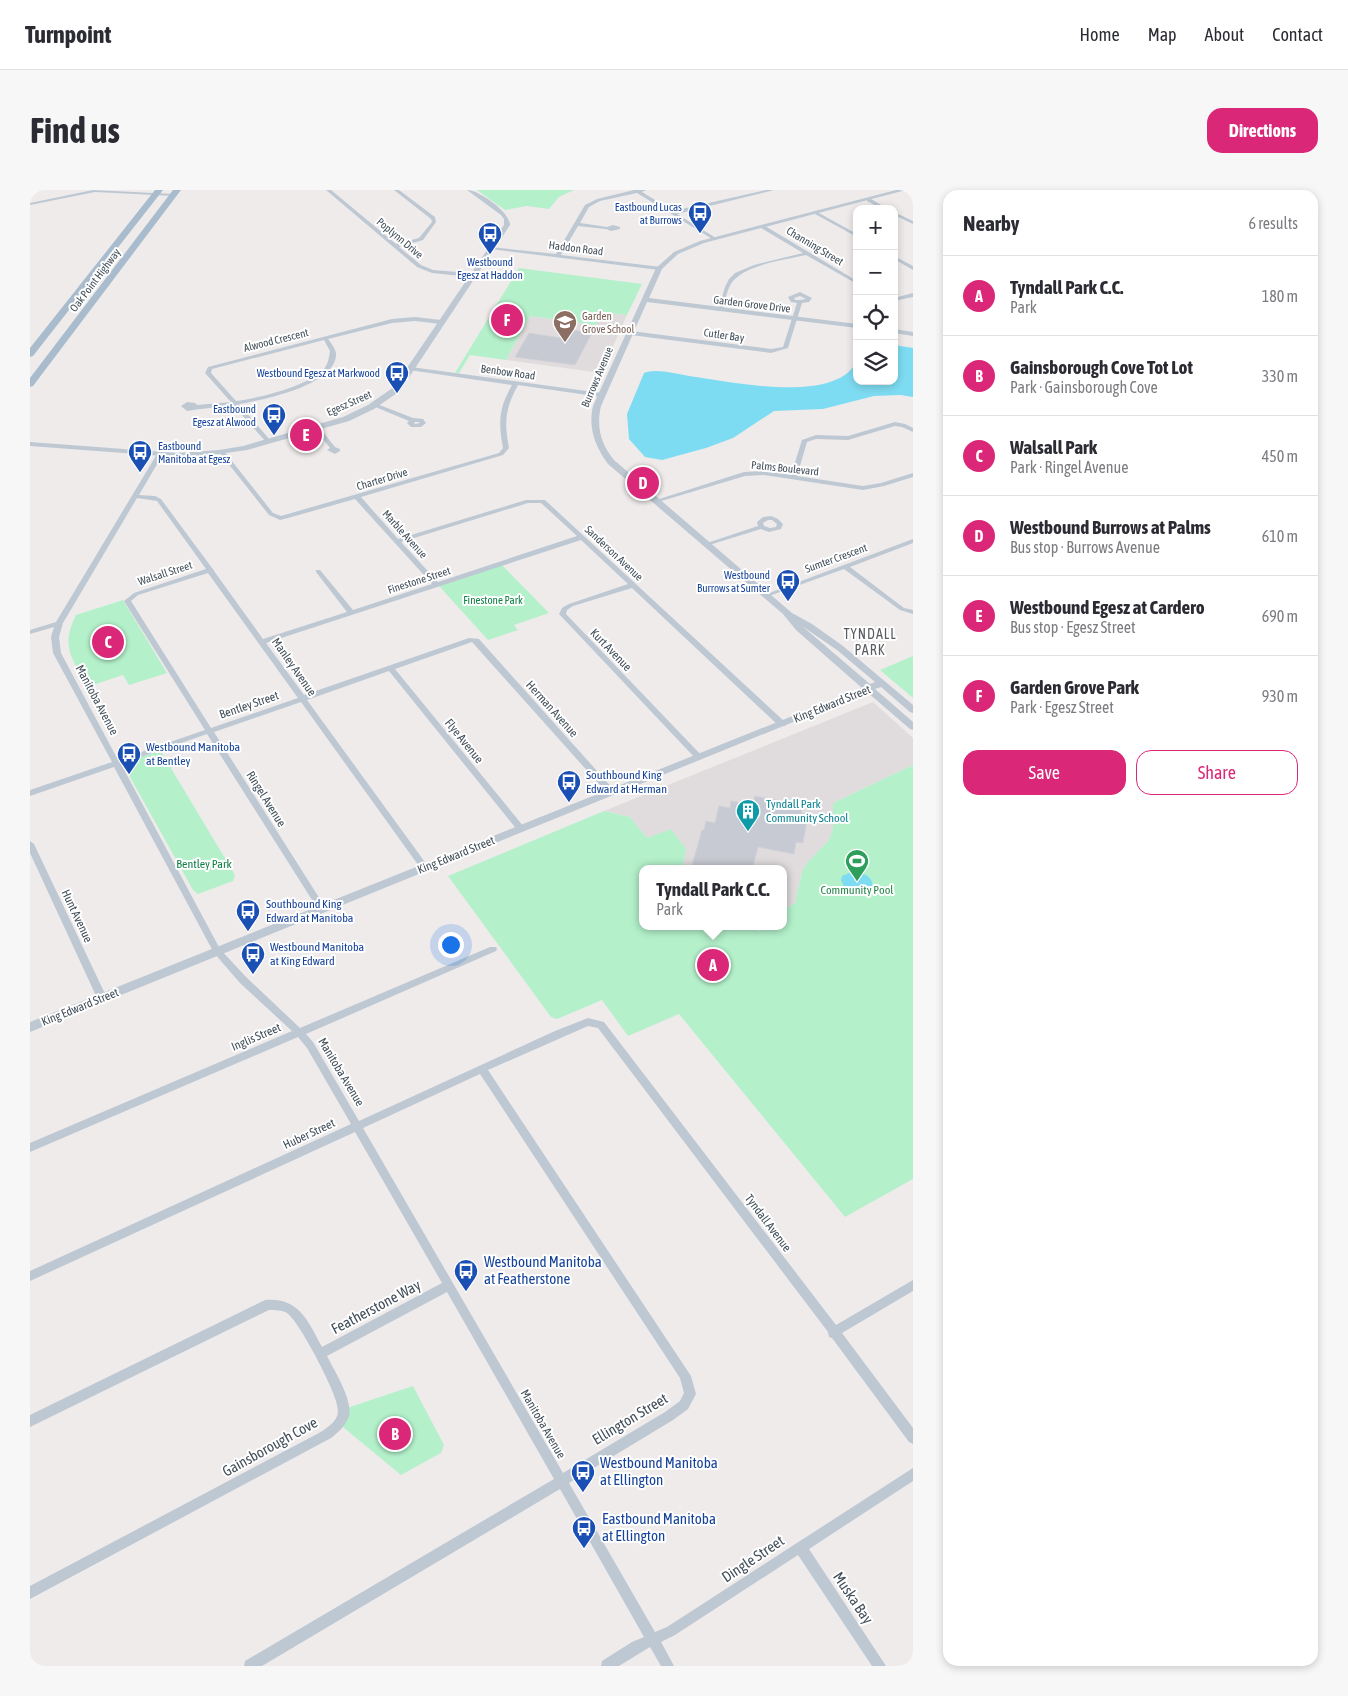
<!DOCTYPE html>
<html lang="en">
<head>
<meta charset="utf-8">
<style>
  body { margin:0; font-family:"Asap Condensed",sans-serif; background:#f7f7f7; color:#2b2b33 }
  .controls { position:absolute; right:15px; top:15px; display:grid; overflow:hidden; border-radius:10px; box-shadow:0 2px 8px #0003 }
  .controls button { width:45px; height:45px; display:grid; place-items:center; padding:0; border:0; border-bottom:1px solid #e1e1e2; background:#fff; color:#2b2b33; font:25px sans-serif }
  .you { position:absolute; left:420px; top:754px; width:18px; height:18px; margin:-12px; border:4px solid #fff; border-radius:50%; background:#1a73e8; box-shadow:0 0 0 8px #1a73e833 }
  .badge { display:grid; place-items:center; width:32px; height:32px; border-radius:50%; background:#db2777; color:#fff; font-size:16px; font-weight:700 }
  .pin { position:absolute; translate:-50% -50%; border:2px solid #fff; box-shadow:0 1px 5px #0006 }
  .popup { position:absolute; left:609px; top:675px; width:148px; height:65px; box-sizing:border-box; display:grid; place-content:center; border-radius:10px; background:#fff; filter:drop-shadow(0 1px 4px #0005); font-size:16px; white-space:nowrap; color:#7c7c81 }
  .popup b { font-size:19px; color:#2b2b33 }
  .popup::after { content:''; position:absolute; left:50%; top:100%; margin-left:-10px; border:10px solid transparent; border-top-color:#fff }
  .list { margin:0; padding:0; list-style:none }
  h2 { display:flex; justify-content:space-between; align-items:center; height:65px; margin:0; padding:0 20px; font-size:21px }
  h2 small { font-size:16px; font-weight:400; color:#7c7c81 }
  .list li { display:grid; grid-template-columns:32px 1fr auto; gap:15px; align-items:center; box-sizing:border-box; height:80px; padding:0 20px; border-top:1px solid #e1e1e2 }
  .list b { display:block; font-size:19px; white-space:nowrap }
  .list p { margin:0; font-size:16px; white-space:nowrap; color:#7c7c81 }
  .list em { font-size:16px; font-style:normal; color:#7c7c81 }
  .actions { display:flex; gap:10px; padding:15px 20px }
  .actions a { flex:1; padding:11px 0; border:1px solid #db2777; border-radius:15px; text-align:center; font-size:18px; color:#db2777 }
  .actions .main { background:#db2777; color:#fff }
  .icon { flex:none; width:28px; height:28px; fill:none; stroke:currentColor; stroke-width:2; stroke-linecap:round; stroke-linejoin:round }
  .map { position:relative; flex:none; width:883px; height:1476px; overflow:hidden; border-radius:15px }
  header { display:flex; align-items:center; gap:30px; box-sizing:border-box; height:70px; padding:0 25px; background:#fff; border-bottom:1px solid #e1e1e2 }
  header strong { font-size:24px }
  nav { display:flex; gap:28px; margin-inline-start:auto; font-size:18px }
  .intro { display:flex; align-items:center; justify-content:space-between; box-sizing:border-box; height:120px; padding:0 30px }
  h1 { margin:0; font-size:35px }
  .button { padding:12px 22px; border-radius:15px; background:#db2777; color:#fff; font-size:18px; font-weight:700 }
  main { display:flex; gap:30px; padding:0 30px }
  aside { flex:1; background:#fff; border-radius:15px; box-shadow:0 2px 8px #0003 }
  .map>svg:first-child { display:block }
  .education { fill:#e0dcdd }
  .green { fill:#b4f1cb }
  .water { fill:#7edcf2 }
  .building { fill:#c7cad2; stroke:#cfd2d8 }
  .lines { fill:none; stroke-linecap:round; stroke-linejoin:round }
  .minor { fill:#bdc8d3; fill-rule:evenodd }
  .tertiary { fill:#bdc8d3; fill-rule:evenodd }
  .primary { fill:#a8bccd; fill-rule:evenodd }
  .labels { text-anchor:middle; stroke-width:4; stroke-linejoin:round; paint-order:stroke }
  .far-transit-label { font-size:11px; fill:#164399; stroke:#fff; text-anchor:end }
  .far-street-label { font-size:11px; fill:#434f5a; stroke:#fff }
  .far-education-label { font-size:11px; fill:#785e54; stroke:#fff; text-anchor:start }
  .far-park-label { font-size:11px; fill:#0f7f45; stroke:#fff }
  .street-label { font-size:12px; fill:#434f5a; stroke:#fff }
  .transit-label { font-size:12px; fill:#164399; stroke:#fff; text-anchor:start }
  .culture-label { font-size:12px; fill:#0d838f; stroke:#fff; text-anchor:start }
  .park-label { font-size:12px; fill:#0f7f45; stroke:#fff }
  .leisure-label { font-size:12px; fill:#27864d; stroke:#fff }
  .neighbourhood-label { font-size:14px; letter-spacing:1px; fill:#585c61; stroke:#fff }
  .near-transit-label { font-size:15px; fill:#164399; stroke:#fff; text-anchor:start }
  .near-street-label { font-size:15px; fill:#434f5a; stroke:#fff }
</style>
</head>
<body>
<header>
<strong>Turnpoint</strong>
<nav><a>Home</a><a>Map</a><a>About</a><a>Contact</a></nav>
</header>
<div class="intro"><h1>Find us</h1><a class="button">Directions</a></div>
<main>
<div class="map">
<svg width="883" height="1476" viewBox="0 0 883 1476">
  <rect width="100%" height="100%" fill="#efebeb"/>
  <path class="education" d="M572 122 597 125 571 183 476 170 500 126 566 135Z
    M843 512 883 548V575L803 613V638L799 650 778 673 772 682 765 713 753 720V679H652L656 659 617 648 600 627 574 621Z"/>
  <path class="green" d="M447 0H544L529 7 519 19 497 16 475 20Z
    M489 78 612 94 597 125 572 122 566 135 500 126 476 170 440 165 429 183H425Z
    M472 375 519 423 484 435 488 440 458 450 409 396Z
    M93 410 137 483 99 495 93 485 57 497C42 467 30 457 46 425Z
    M883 466V508L850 480Z
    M127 562 132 563 205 685 203 691 168 704 163 700 95 578 99 571Z
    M883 575V989L815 1027 649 824 598 846 572 810 527 829 521 827 418 686 574 621 600 627 617 648 641 639 656 659 652 679H613V736H708L730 741 732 736H753V720L765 713 772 682 777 673 799 650 803 638V613Z
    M383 1196 414 1255 411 1263 371 1285 308 1233 314 1219Z"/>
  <path class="water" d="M864 155 883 158V207L871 205 844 206 793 219 744 221 703 248 676 258 632 270 615 267 599 249 597 224 614 183 617 182C630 179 647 184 659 186 698 191 808 216 827 170V191H864Z
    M824 681C835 683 847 689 841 701L828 704 814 697 811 690 812 686Z"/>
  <path class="building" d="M536 139 562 143 545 175 485 167 499 143 531 148Z
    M725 606 773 615 771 623 778 624 773 653 766 652 764 664 728 657 722 679H661L672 640H674L676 631 685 633 689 616 700 618 701 611 723 615Z"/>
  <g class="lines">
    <path class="minor" d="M63 0 144 4 146 5 144 6 65 2 0 15V13Z
      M296 0H301L366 54 389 48 402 32 401 29 364 0H369L405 27 406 32 393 50 369 57 391 75 403 80 441 83 444 85 441 87 402 83 387 77Z
      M604 0H616L612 2 643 21 736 0H744L647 24 686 48V50H684L607 3 570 11 559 17 550 33 577 37 583 35 590 37V39L581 41 576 39 548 36 531 65 631 77V79L629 80 460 59 458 58 460 57 526 64 555 15 567 9Z
      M837 9H841L858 19H852L837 11Z
      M787 22 827 44V47L785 24V23Z
      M864 22 883 31V34L864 25Z
      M731 36H735L827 91V94L776 65C755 70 718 74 703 91 697 98 695 111 693 120L688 121 695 97 699 89 705 83 724 75 773 63 731 38Z
      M864 66 883 76V80L864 69Z
      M770 102 782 108 779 112 772 113 758 158 741 163 601 145 598 143 601 141 741 159 753 157 767 113 761 112 758 107ZM770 106 776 109 770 110H765L764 108Z
      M883 103V107L864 111V108Z
      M385 127 411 130 414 132 411 134 385 131 362 133 298 149C301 153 305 158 306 163 308 195 233 210 209 214L240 250V252H236L203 215C188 218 172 218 157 221L151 216 157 212 165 213 167 215 201 212 175 183 178 177 362 129ZM294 150 300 161C299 168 298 174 294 179 279 196 229 208 206 211L181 183 182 179Z
      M381 177 571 203 574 205 571 207 488 195C475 219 474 232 479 258L473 265 331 307 368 349 496 310H515L755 532 756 534 755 536H749L602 398 543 416 537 420 536 424 673 567 672 569H666L529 424 532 418 539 414 598 394 551 350 236 453 274 505 439 448 449 449 584 600 585 602 584 604H578L442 452 365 479 494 637 495 639 494 641H488L359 481 277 510 397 675 398 677 397 679H391L271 512 184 542 295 717 296 719 295 721H289L177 544 91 574 190 759 216 787 270 838 460 757H466L467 759 466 761 276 844 283 852 329 931 525 841 558 828 574 832 806 1135 883 1090V1101L812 1143 883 1238V1254L879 1252 802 1148 799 1147 798 1142 568 838 558 836 458 880 661 1186 666 1204 658 1219 643 1230 539 1293 625 1442 637 1437 883 1278V1291L779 1359 856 1476H842L768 1365 645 1445 631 1452 644 1476H631L620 1457 589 1476H571L572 1471 602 1452 614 1447 530 1299 232 1476H214L215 1471 524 1289 417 1102 297 1166C304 1180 323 1210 319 1226 316 1235 309 1242 301 1248L0 1409V1396L287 1244C294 1240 304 1234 307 1226 309 1222 307 1215 306 1211 302 1195 269 1131 257 1123 252 1120 245 1120 239 1120L0 1237V1225L235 1110C269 1107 278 1131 292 1157L412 1093 325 942 0 1091V1081L321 934 277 858 268 847 0 962V953L262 841 210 793 184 763 84 577 0 606V600L82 572 23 463 21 447 24 437 0 444V440L26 432 127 264 130 262 133 264 109 305 125 306 131 309 182 378 183 379 184 381 233 449 317 422 286 382V380H290L323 420 402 394 325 309 258 328 250 330 239 325 189 262 194 261 243 323 251 326 469 263 473 258C468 231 469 218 482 195L379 180V178ZM107 308 127 311 176 379 104 403 94 411 175 540 88 570 31 463 29 447 33 433ZM498 313H511L547 346 408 392 371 352ZM178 383 268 508 181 538 101 411 108 405ZM450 884 650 1188 654 1203 650 1211 635 1222 533 1283 333 938Z
      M343 214H347L383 228 393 229 396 233 391 237H381L377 233 379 231 343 216ZM384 232H389L390 233 385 234Z
      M865 232 875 234 883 238V242L872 237 865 236 818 250 786 249 777 252 767 286 833 296 851 293 883 283V287L854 296 833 300 734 285 715 286 628 312 623 311 714 282 734 281 761 285 772 250 786 245 818 246Z
      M285 237H289L305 257 310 259V261L305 264 297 260 300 258 285 239Z
      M741 326 748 329 753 334 751 339 739 342 731 339 679 355H675L674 354 728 336 727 332 733 327ZM738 330H742L747 334 746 337 740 338 734 336 733 333Z
      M883 349V353L820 377 874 418 883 420V424L870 420 814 379 739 406 737 407 734 405Z
      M0 651 4 654 77 808 75 811H69L67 808 0 663Z"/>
    <path class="tertiary" d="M437 0C449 0 480 22 480 35L370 201 344 219 319 231 217 260 189 264 147 267 0 256V252L147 263 189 260 213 256 313 227 338 215 364 197 474 35V29L471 25Z
      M866 0H876L674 53 648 64 632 79 619 108 827 134V138L617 112 571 216C566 237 571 254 584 270L762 423 782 434 813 456 883 515V523L880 522 851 497 845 499 883 532V540L880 539 837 502 0 842V832L832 498 766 440 753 424 578 274C565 256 558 238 563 216L626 78 644 62 670 51ZM772 436 807 460 845 492 840 494Z
      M864 139 883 142V146L864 143Z"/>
    <path class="primary" d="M125 0H133L3 166 0 167V158Z
      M143 0H151L3 196 0 197V188Z"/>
  </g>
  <defs>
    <g id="bus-pin" transform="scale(1.25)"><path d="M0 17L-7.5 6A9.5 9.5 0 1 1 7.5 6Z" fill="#1a4fb4" stroke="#fff"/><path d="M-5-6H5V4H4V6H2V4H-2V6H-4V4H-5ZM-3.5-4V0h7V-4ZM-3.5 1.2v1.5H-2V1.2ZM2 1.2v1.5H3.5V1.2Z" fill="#fff"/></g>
    <g id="school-pin" transform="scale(1.25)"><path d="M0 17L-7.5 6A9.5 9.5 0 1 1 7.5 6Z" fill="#8d6e63" stroke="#fff"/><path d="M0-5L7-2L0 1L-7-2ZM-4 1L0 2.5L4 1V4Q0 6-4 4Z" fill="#fff"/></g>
    <g id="building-pin" transform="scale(1.25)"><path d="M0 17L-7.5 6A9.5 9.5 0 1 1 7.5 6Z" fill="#0f9aa8" stroke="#fff"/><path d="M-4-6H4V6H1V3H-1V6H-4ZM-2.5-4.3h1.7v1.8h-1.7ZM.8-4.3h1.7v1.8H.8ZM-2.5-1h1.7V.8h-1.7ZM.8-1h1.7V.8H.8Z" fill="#fff"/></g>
    <g id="stadium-pin" transform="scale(1.25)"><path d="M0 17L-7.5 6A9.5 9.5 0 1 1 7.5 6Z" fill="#2e9e5b" stroke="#fff"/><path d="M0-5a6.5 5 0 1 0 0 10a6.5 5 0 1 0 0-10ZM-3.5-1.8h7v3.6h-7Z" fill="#fff"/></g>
  </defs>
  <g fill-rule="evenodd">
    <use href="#bus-pin" x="670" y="23"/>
    <use href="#bus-pin" x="460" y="44"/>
    <use href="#school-pin" x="535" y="132"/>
    <use href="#bus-pin" x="367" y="183"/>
    <use href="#bus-pin" x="244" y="225"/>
    <use href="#bus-pin" x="110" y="262"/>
    <use href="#bus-pin" x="758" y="391"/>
    <use href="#bus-pin" x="99" y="564"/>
    <use href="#bus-pin" x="539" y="592"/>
    <use href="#building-pin" x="718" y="621"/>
    <use href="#stadium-pin" x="827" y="671"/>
    <use href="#bus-pin" x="218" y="721"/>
    <use href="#bus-pin" x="223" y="764"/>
    <use href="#bus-pin" x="436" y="1081"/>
    <use href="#bus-pin" x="553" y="1282"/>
    <use href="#bus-pin" x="554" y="1338"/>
  </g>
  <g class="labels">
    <g class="far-transit-label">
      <text x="652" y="21">Eastbound Lucas<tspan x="652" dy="13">at Burrows</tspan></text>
      <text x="460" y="76" text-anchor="middle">Westbound<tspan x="460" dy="13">Egesz at Haddon</tspan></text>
      <text x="350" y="187">Westbound Egesz at Markwood</text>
      <text x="226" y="223">Eastbound<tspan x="226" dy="13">Egesz at Alwood</tspan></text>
      <text x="128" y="260" text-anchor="start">Eastbound<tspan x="128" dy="13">Manitoba at Egesz</tspan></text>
      <text x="740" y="389">Westbound<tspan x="740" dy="13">Burrows at Sumter</tspan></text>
    </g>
    <g class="far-street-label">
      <text transform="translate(370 48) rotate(40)" y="4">Poplynn Drive</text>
      <text transform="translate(785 56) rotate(31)" y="4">Channing Street</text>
      <text transform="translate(546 58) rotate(7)" y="4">Haddon Road</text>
      <text transform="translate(65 90) rotate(-53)" y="4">Oak Point Highway</text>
      <text transform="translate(722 114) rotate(7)" y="4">Garden Grove Drive</text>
      <text transform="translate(694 145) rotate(8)" y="4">Cutler Bay</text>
      <text transform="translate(246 150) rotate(-14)" y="4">Alwood Crescent</text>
      <text transform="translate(478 182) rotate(8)" y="4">Benbow Road</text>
      <text transform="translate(567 187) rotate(-67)" y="4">Burrows Avenue</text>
      <text transform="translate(319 213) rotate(-24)" y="4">Egesz Street</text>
      <text transform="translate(755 278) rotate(6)" y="4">Palms Boulevard</text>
      <text transform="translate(352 289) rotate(-17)" y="4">Charter Drive</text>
      <text transform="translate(375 344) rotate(48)" y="4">Marble Avenue</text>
      <text transform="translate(584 363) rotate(43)" y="4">Sanderson Avenue</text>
      <text transform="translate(806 368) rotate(-20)" y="4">Sumter Crescent</text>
      <text transform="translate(135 383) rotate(-18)" y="4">Walsall Street</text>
      <text transform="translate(389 390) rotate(-18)" y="4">Finestone Street</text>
    </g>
    <g class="far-education-label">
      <text x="552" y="130">Garden<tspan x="552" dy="13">Grove School</tspan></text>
    </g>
    <g class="far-park-label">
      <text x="463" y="414">Finestone Park</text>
    </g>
    <g class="street-label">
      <text transform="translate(581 460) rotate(46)" y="4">Kurt Avenue</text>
      <text transform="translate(264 477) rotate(55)" y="4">Manley Avenue</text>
      <text transform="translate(67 510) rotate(62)" y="4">Manitoba Avenue</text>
      <text transform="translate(802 514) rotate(-22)" y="4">King Edward Street</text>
      <text transform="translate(219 515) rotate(-19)" y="4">Bentley Street</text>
      <text transform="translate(522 519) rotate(48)" y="4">Herman Avenue</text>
      <text transform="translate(434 551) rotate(51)" y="4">Flye Avenue</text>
      <text transform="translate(236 609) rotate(58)" y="4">Ringel Avenue</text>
      <text transform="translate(426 665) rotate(-22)" y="4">King Edward Street</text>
      <text transform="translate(47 726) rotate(65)" y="4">Hunt Avenue</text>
      <text transform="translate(50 817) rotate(-22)" y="4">King Edward Street</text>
      <text transform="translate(226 847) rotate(-23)" y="4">Inglis Street</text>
      <text transform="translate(311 882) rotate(59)" y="4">Manitoba Avenue</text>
      <text transform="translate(279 944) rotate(-25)" y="4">Huber Street</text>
      <text transform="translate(738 1033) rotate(53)" y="4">Tyndall Avenue</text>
      <text transform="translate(513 1234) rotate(60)" y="4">Manitoba Avenue</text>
    </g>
    <g class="transit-label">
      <text x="116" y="561">Westbound Manitoba<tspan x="116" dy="14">at Bentley</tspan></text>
      <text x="556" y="589">Southbound King<tspan x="556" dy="14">Edward at Herman</tspan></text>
      <text x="236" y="718">Southbound King<tspan x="236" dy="14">Edward at Manitoba</tspan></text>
      <text x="240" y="761">Westbound Manitoba<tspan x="240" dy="14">at King Edward</tspan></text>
    </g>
    <g class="culture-label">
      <text x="736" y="618">Tyndall Park<tspan x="736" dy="14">Community School</tspan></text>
    </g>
    <g class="park-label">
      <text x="174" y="678">Bentley Park</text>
    </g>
    <g class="leisure-label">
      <text x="827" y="704">Community Pool</text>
    </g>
    <g class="neighbourhood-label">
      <text x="840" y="449">TYNDALL<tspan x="840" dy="16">PARK</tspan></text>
    </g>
    <g class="near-transit-label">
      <text x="454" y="1077">Westbound Manitoba<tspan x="454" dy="17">at Featherstone</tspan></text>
      <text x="570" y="1278">Westbound Manitoba<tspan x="570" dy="17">at Ellington</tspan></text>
      <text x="572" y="1334">Eastbound Manitoba<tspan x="572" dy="17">at Ellington</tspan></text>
    </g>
    <g class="near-street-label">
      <text transform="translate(346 1117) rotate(-28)" y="5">Featherstone Way</text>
      <text transform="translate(600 1229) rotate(-31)" y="5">Ellington Street</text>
      <text transform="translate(240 1257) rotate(-29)" y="5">Gainsborough Cove</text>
      <text transform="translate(723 1369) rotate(-34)" y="5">Dingle Street</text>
      <text transform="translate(823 1408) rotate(56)" y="5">Muska Bay</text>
    </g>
  </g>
</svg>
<div class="controls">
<button>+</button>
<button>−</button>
<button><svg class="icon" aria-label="locate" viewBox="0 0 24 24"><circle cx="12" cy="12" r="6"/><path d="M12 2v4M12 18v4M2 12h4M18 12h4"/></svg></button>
<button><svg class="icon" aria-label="layers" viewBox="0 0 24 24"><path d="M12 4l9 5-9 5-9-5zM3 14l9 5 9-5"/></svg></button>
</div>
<div class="you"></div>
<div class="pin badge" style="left:683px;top:775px">A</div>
<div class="popup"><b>Tyndall Park C.C.</b>Park</div>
<div class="pin badge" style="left:365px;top:1244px">B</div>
<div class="pin badge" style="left:78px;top:452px">C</div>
<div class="pin badge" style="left:613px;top:293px">D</div>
<div class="pin badge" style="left:276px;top:245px">E</div>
<div class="pin badge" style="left:477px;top:130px">F</div>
</div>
<aside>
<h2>Nearby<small>6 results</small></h2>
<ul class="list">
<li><span class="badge">A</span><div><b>Tyndall Park C.C.</b><p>Park</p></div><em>180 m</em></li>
<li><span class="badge">B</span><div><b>Gainsborough Cove Tot Lot</b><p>Park · Gainsborough Cove</p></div><em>330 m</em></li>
<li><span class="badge">C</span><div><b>Walsall Park</b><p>Park · Ringel Avenue</p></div><em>450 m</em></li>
<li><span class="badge">D</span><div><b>Westbound Burrows at Palms</b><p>Bus stop · Burrows Avenue</p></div><em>610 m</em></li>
<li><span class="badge">E</span><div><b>Westbound Egesz at Cardero</b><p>Bus stop · Egesz Street</p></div><em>690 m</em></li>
<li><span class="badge">F</span><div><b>Garden Grove Park</b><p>Park · Egesz Street</p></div><em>930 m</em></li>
</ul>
<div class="actions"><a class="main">Save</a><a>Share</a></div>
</aside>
</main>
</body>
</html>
